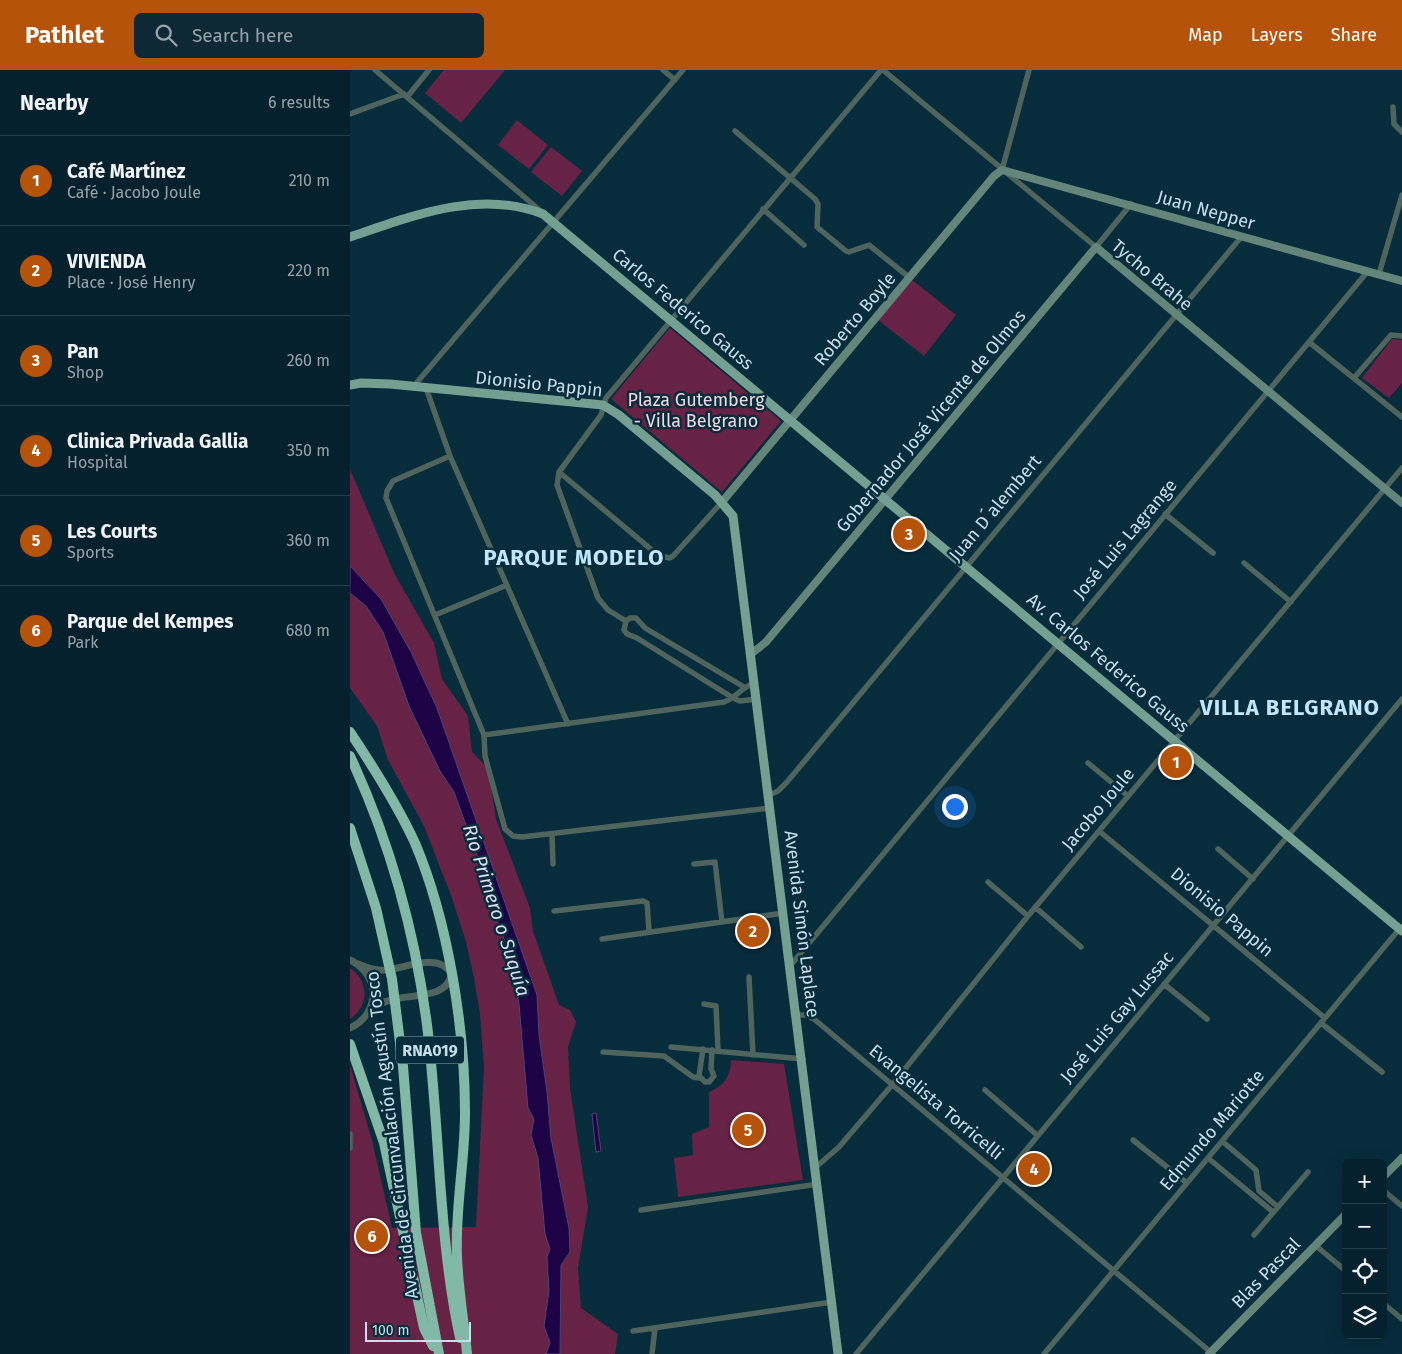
<!DOCTYPE html>
<html lang="en">
<head>
<meta charset="utf-8">
<style>
  body { margin:0; font-family:"Fira Sans",sans-serif; background:#0e2935; color:#f1f3f6 }
  .controls { position:absolute; right:15px; bottom:15px; display:grid; overflow:hidden; border-radius:8px; box-shadow:0 5px 20px #0002 }
  .controls button { width:45px; height:45px; display:grid; place-items:center; padding:0; border:0; border-bottom:1px solid #263e49; background:#05212d; color:#f1f3f6; font:25px sans-serif }
  .scale { position:absolute; left:15px; bottom:12px; width:106px; box-sizing:border-box; padding-left:5px; border:2px solid #c7deeb; border-top:0; font-size:14px; line-height:18px; white-space:nowrap; color:#c7deeb; -webkit-text-stroke:4px #072c3c; paint-order:stroke }
  .you { position:absolute; left:604px; top:736px; width:18px; height:18px; margin:-12px; border:4px solid #fff; border-radius:50%; background:#1a73e8; box-shadow:0 0 0 8px #1a73e833 }
  .badge { display:grid; place-items:center; width:32px; height:32px; border-radius:50%; background:#b45309; color:#fff; font-size:16px; font-weight:700 }
  .pin { position:absolute; translate:-50% -50%; border:2px solid #fff; box-shadow:0 1px 5px #0006 }
  .list { margin:0; padding:0; list-style:none }
  h2 { display:flex; justify-content:space-between; align-items:center; height:65px; margin:0; padding:0 20px; font-size:21px }
  h2 small { font-size:16px; font-weight:400; color:#97a3aa }
  .list li { display:grid; grid-template-columns:32px 1fr auto; gap:15px; align-items:center; box-sizing:border-box; height:90px; padding:0 20px; border-top:1px solid #263e49 }
  .list b { display:block; font-size:19px; white-space:nowrap }
  .list p { margin:0; font-size:16px; white-space:nowrap; color:#97a3aa }
  .list em { font-size:16px; font-style:normal; color:#97a3aa }
  .icon { flex:none; width:28px; height:28px; fill:none; stroke:currentColor; stroke-width:2; stroke-linecap:round; stroke-linejoin:round }
  .map { position:relative; flex:none; width:1052px; height:1284px; overflow:hidden }
  header { display:flex; align-items:center; gap:30px; box-sizing:border-box; height:70px; padding:0 25px; background:#b45309; color:#fff }
  header strong { font-size:24px }
  nav { display:flex; gap:28px; margin-inline-start:auto; font-size:18px }
  .search { width:350px; height:45px; background:#0e2935; display:flex; align-items:center; gap:12px; box-sizing:border-box; padding:0 18px; border-radius:8px; color:#97a3aa; font-size:19px }
  main { display:flex }
  aside { flex:1; background:#05212d }
  .map>svg:first-child { display:block }
  .green { fill:#672346 }
  .water { fill:#1d0246; stroke:#504478 }
  .lines { fill:none; stroke-linecap:round; stroke-linejoin:round }
  .minor { stroke:#4f645d; stroke-width:5.5 }
  .tertiary { stroke:#4f645d; stroke-width:7 }
  .secondary { stroke:#64867a; stroke-width:8 }
  .primary { stroke:#74a091; stroke-width:9 }
  .motorway { stroke:#82b8a6; stroke-width:10 }
  .labels { text-anchor:middle; stroke-width:5; stroke-linejoin:round; paint-order:stroke }
  .shield { fill:#072c3c; stroke:#8da9b6; stroke-width:1 }
  .shield-label { font-size:16px; font-weight:bold; fill:#c7deeb }
  .street-label { font-size:18px; fill:#c7deeb; stroke:#072c3c }
  .park-label { font-size:18px; fill:#f2d6e1; stroke:#072c3c }
  .water-label { font-size:19px; font-style:italic; fill:#dfdcf5; stroke:#072c3c }
  .district-label { font-size:22px; font-weight:bold; letter-spacing:1px; fill:#c0e7fc; stroke:#072c3c }
</style>
</head>
<body>
<header>
<strong>Pathlet</strong>
<div class="search"><svg class="icon" aria-label="search" viewBox="0 0 24 24"><circle cx="10" cy="10" r="6"/><path d="M15 15l6 6"/></svg>Search here</div>
<nav><a>Map</a><a>Layers</a><a>Share</a></nav>
</header>
<main>
<aside>
<h2>Nearby<small>6 results</small></h2>
<ul class="list">
<li><span class="badge">1</span><div><b>Café Martínez</b><p>Café · Jacobo Joule</p></div><em>210 m</em></li>
<li><span class="badge">2</span><div><b>VIVIENDA</b><p>Place · José Henry</p></div><em>220 m</em></li>
<li><span class="badge">3</span><div><b>Pan</b><p>Shop</p></div><em>260 m</em></li>
<li><span class="badge">4</span><div><b>Clinica Privada Gallia</b><p>Hospital</p></div><em>350 m</em></li>
<li><span class="badge">5</span><div><b>Les Courts</b><p>Sports</p></div><em>360 m</em></li>
<li><span class="badge">6</span><div><b>Parque del Kempes</b><p>Park</p></div><em>680 m</em></li>
</ul>
</aside>
<div class="map">
<svg width="1052" height="1284" viewBox="0 0 1052 1284">
  <rect width="100%" height="100%" fill="#072c3c"/>
  <path class="green" d="M94 0H155L111 53 75 23Z
    M167 50 198 75 179 99 148 75Z
    M201 77 232 101 212 126 181 102Z
    M561 209 606 245 574 286 528 250Z
    M320 258 431 351 372 422 261 329Z
    M1042 269 1052 270V313L1039 328 1012 308Z
    M0 399 44 503 84 573 92 609 118 646 122 682 138 698 146 749 180 838 183 861 209 935 220 940 226 952 218 977 220 1018 238 1137 228 1198 231 1238 268 1264 265 1284H210L211 1195 220 1182 219 1158 201 1068 197 1022 189 965 187 925 87 638 61 582 31 529 0 496Z
    M0 523 16 536 33 562 59 636 90 701 104 722 132 799 140 831 162 890V903L169 934 178 1038 184 1049 181 1065 188 1088 195 1164 200 1179 197 1187 199 1220 194 1256 200 1273 196 1284H0V995L22 1070 42 1158 126 1157 134 997 130 944 124 908 116 872 102 828 74 756 38 690 27 656 0 618Z
    M0 898C19 911 20 936 0 949Z
    M381 990 434 994 453 1110 328 1127 324 1088 343 1085 342 1064 359 1057V1022C375 1015 380 1007 381 990Z"/>
  <path class="water" d="M0 496 31 529 61 582 87 638 187 925 189 965 197 1022 201 1068 219 1158 220 1182 211 1195 210 1284H196L200 1273 194 1256 199 1220 197 1187 200 1179 195 1164 188 1088 181 1065 184 1049 178 1038 169 934 162 903V890L140 831 132 799 104 722 90 701 59 636 33 562 16 536 0 523Z
    M246 1043 251 1081 246 1082 242 1044Z"/>
  <g class="lines">
    <path class="minor" d="M25 0 193 143
      M313 0 325 10
      M533 0 746 177 781 134
      M57 27 79 0
      M1043 37 1044 54 1052 62
      M0 44 54 24
      M385 61 465 129 468 134 467 157 496 181 499 182 519 175 560 208
      M652 100 679 0
      M413 139 454 175
      M1029 204 1052 125
      M959 272 1052 347
      M1004 308 1041 265 1052 266
      M63 317 333 0
      M76 318 100 386 218 654
      M100 386 43 411 37 421 36 428 134 665 135 686 155 759 163 766 172 767 420 738
      M209 402 309 486 320 488 323 486 372 432
      M815 444 863 483
      M894 493 941 532
      M85 545 157 515
      M276 551 258 540 248 528 207 415 209 402 251 345 256 328 531 0
      M394 617 295 558 286 548H280L276 551 274 560 277 564 287 568 383 628 390 631 406 629
      M134 665 374 632C386 628 392 617 404 613
      M738 693 778 726
      M419 725 428 721 437 712 892 166
      M749 761 975 948
      M202 764 203 794
      M868 779 903 809
      M344 794 365 792 372 852
      M638 812 678 846
      M685 837 731 877
      M204 841 293 831 297 833 299 861
      M252 869 434 843
      M440 896 1018 201
      M399 907 403 985
      M814 914 857 949
      M354 934 366 936 368 980
      M447 945H456L464 949 863 1284
      M971 953 1032 1002
      M321 977 453 989
      M353 979 349 1006 355 1012H359L364 1006 361 999 362 980
      M253 982 314 986 343 1007 349 1008
      M635 1020 687 1065
      M0 1064V1078
      M783 1070 837 1113
      M872 1071 906 1100 909 1121 928 1137
      M858 1088 923 1142
      M466 1097 489 1077 542 1015 678 846 1052 398
      M1033 1120 1052 1136
      M291 1140 468 1114
      M904 1165 958 1102
      M965 1175 996 1201
      M1033 1233 1052 1249
      M283 1261 482 1232
      M302 1284 305 1258
      M506 1284 1052 629
      M694 1284 1051 857"/>
    <path class="tertiary" d="M0 890C30 904 31 944 0 958
      M8 894C17 898 25 901 35 900 54 899 90 881 101 904 99 929 59 924 41 930 31 932 25 937 17 944"/>
    <path class="secondary" d="M372 432 644 106 652 100 1052 211
      M401 584 416 572 746 177 1052 433
      M1033 1107 1052 1088
      M859 1284 996 1144"/>
    <path class="primary" d="M0 167C62 146 128 119 193 144L1052 861
      M0 315 11 313 40 314 253 335 269 345 365 425 383 446 488 1284"/>
    <path class="motorway" d="M0 662C24 698 47 734 65 773 98 851 115 958 115 1043 115 1091 105 1138 107 1186 108 1219 114 1251 117 1284
      M0 686C40 772 65 862 77 955 90 1059 88 1166 110 1268
      M0 758 26 838 42 909 53 996 66 1163 89 1284
      M0 974 34 1073 74 1258 83 1276"/>
  </g>
  <g class="labels">
    <rect class="shield" x="46" y="966.5" width="68" height="27" rx="4"/>
    <g class="shield-label">
      <text x="80" y="986">RNA019</text>
    </g>
    <g class="street-label">
      <text transform="translate(856 140) rotate(16)" y="6">Juan Nepper</text>
      <text transform="translate(802 205) rotate(40)" y="6">Tycho Brahe</text>
      <text transform="translate(333 239) rotate(40)" y="6">Carlos Federico Gauss</text>
      <text transform="translate(505 249) rotate(-50)" y="6">Roberto Boyle</text>
      <text transform="translate(189 314) rotate(6)" y="6">Dionisio Pappin</text>
      <text transform="translate(581 351) rotate(-50)" y="6">Gobernador José Vicente de Olmos</text>
      <text transform="translate(645 438) rotate(-50)" y="6">Juan D´alembert</text>
      <text transform="translate(775 469) rotate(-50)" y="6">José Luis Lagrange</text>
      <text transform="translate(758 593) rotate(40)" y="6">Av. Carlos Federico Gauss</text>
      <text transform="translate(748 739) rotate(-50)" y="6">Jacobo Joule</text>
      <text transform="translate(872 842) rotate(40)" y="6">Dionisio Pappin</text>
      <text transform="translate(452 854) rotate(83)" y="6">Avenida Simón Laplace</text>
      <text transform="translate(767 947) rotate(-50)" y="6">José Luis Gay Lussac</text>
      <text transform="translate(586 1032) rotate(40)" y="6">Evangelista Torricelli</text>
      <text transform="translate(862 1060) rotate(-50)" y="6">Edmundo Mariotte</text>
      <text transform="translate(42 1065) rotate(-97)" y="6">Avenida de Circunvalación Agustín Tosco</text>
      <text transform="translate(916 1203) rotate(-46)" y="6">Blas Pascal</text>
    </g>
    <g class="park-label">
      <text x="346" y="336">Plaza Gutemberg<tspan x="346" dy="21">- Villa Belgrano</tspan></text>
    </g>
    <g class="water-label">
      <text transform="translate(147 840) rotate(72)" y="7">Río Primero o Suquía</text>
    </g>
    <g class="district-label">
      <text x="224" y="495">PARQUE MODELO</text>
      <text x="940" y="645">VILLA BELGRANO</text>
    </g>
  </g>
</svg>
<div class="controls">
<button>+</button>
<button>−</button>
<button><svg class="icon" aria-label="locate" viewBox="0 0 24 24"><circle cx="12" cy="12" r="6"/><path d="M12 2v4M12 18v4M2 12h4M18 12h4"/></svg></button>
<button><svg class="icon" aria-label="layers" viewBox="0 0 24 24"><path d="M12 4l9 5-9 5-9-5zM3 14l9 5 9-5"/></svg></button>
</div>
<div class="scale">100 m</div>
<div class="you"></div>
<div class="pin badge" style="left:826px;top:692px">1</div>
<div class="pin badge" style="left:403px;top:861px">2</div>
<div class="pin badge" style="left:559px;top:464px">3</div>
<div class="pin badge" style="left:684px;top:1099px">4</div>
<div class="pin badge" style="left:398px;top:1060px">5</div>
<div class="pin badge" style="left:22px;top:1166px">6</div>
</div>
</main>
</body>
</html>
